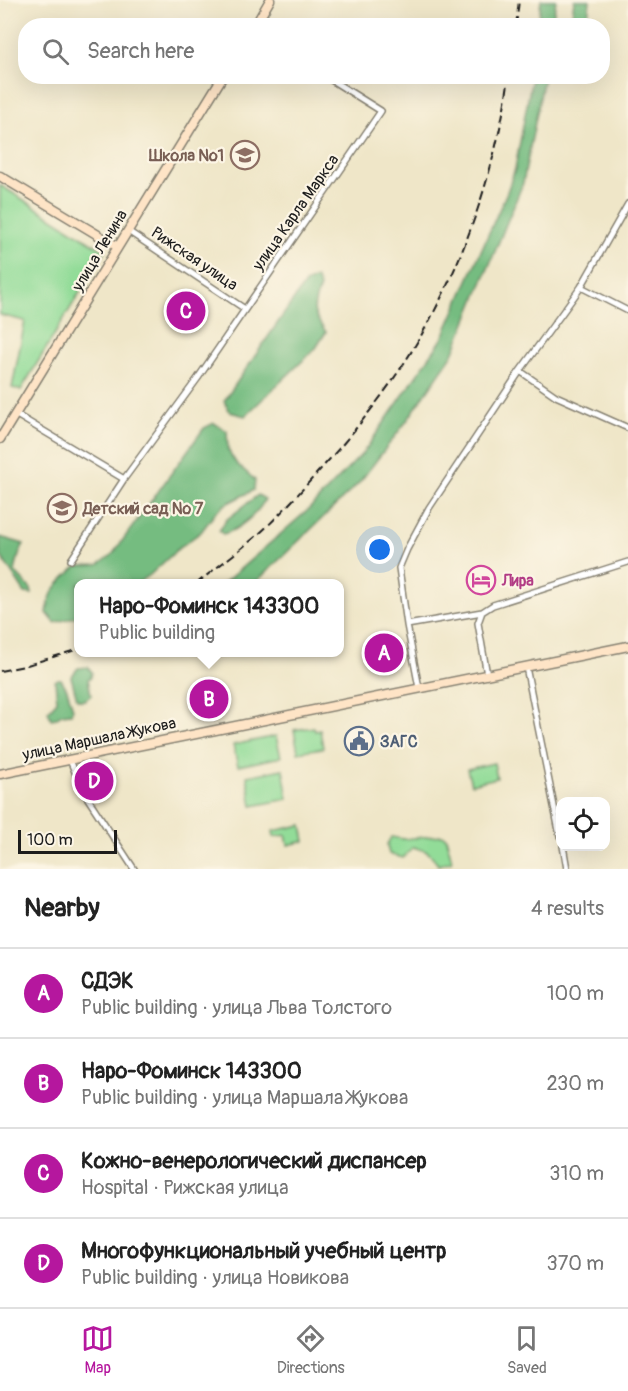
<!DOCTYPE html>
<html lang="en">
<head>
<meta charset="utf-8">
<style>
  body { margin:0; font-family:Pangolin,sans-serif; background:#f6f6f6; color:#222 }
  .controls { position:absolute; right:18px; bottom:18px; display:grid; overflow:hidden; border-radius:12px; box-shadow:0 6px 24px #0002 }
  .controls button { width:54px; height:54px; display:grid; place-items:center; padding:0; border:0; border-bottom:2px solid #e0e0e0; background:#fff; color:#222; font:30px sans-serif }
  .scale { position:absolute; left:18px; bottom:15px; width:99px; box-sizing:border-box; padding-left:6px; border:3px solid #1c1c1c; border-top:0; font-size:16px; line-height:21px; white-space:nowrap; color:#1c1c1c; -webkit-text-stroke:4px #fcf5e5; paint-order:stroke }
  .you { position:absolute; left:380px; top:550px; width:21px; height:21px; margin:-15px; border:4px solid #fff; border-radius:50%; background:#1a73e8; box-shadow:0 0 0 9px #1a73e833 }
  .badge { display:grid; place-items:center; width:39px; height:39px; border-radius:50%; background:#b5179e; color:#fff; font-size:20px; font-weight:700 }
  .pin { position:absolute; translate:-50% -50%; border:3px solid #fff; box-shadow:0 2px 6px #0006 }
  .popup { position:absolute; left:74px; top:579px; width:270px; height:78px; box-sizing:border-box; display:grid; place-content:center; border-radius:12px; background:#fff; filter:drop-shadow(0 2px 4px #0005); font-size:20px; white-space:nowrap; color:#767676 }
  .popup b { font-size:22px; color:#222 }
  .popup::after { content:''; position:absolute; left:50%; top:100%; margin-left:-12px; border:12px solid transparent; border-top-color:#fff }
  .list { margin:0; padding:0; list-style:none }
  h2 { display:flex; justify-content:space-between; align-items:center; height:78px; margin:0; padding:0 24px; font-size:26px }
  h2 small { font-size:20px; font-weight:400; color:#767676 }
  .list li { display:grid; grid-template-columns:39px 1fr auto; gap:18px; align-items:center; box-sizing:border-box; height:90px; padding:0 24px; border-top:2px solid #e0e0e0 }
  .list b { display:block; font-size:22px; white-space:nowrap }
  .list p { margin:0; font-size:20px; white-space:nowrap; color:#767676 }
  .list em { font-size:20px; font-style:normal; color:#767676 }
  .icon { flex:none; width:33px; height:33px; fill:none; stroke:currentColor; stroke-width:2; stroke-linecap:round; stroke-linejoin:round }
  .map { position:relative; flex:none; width:628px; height:869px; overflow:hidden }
  .search { position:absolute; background:#fff; box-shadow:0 6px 24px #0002; left:18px; right:18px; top:18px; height:66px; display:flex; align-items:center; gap:15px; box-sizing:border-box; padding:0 21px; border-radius:24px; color:#767676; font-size:22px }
  .sheet { height:438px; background:#fff }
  nav { display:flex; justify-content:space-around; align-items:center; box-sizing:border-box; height:84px; border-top:2px solid #e0e0e0; background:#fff; font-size:16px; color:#767676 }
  nav a { display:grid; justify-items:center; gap:3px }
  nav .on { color:#b5179e }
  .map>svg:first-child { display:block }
  .green { fill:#92dc98; stroke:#577c5a; stroke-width:1.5 }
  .forest { fill:#75bc80; stroke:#486c4e; stroke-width:1.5 }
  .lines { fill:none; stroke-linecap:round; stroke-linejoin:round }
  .street-casing { stroke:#868172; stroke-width:8 }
  .secondary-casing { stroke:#868172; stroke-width:11 }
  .street { stroke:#fff; stroke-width:5 }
  .secondary { stroke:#fee4c6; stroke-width:8 }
  .rail { stroke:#1c1c1c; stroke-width:2; stroke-dasharray:9 4.5; stroke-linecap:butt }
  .labels { text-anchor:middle; stroke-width:4.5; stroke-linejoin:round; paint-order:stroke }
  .education-label { font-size:16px; font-weight:bold; fill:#785e54; stroke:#fcf5e5; text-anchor:end }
  .street-label { font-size:16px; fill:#1c1c1c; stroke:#fcf5e5 }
  .hotel-label { font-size:16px; font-weight:bold; fill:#b23c85; stroke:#fcf5e5; text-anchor:start }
  .service-label { font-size:16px; font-weight:bold; fill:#4e5e75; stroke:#fcf5e5; text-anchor:start }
</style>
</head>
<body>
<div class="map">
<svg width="628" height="869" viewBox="0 0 628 869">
  <rect width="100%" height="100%" fill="#fcf5e5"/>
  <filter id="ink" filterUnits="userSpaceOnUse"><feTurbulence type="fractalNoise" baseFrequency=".0167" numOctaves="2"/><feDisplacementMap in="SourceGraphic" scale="12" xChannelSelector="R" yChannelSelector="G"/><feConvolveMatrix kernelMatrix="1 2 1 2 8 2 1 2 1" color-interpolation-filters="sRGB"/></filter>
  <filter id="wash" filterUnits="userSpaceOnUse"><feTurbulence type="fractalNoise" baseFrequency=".008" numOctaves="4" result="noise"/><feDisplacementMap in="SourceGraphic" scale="24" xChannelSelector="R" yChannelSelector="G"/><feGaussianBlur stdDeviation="1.35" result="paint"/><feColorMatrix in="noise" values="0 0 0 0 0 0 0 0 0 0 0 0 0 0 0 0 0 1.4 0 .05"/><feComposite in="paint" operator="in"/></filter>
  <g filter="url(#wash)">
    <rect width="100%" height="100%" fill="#efe6c8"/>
    <path class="green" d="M0 185 105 251 21 390 12 388 25 321 0 315Z
      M314 727 315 731 320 730 323 748 298 752 294 730Z
      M276 736 281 757 238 766 233 745Z
      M494 763 497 778 471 784 467 769Z
      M283 769 288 799 252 806 247 776Z
      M302 825 305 841 288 845 286 835 274 837 273 831Z
      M442 835 446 837 452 861 438 865C431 853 426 849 412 848L403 858 389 854 387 845 391 837 404 839Z"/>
    <path class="forest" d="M541 0H556L552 25H538Z
      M574 0H590L587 25H571Z
      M532 77H544L523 183 453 354 406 422 359 483 255 583H224L308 510 363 453 442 339 507 192 515 169Z
      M316 278 320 287C311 310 312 313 326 332L316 348 245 416 230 412 224 401 305 283Z
      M214 423 227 431 228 450 236 463 255 480 254 490 226 504 216 512 201 532 179 548 150 575 138 583 79 584 78 616 55 623 47 613C50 587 59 584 77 566L98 565 112 555 204 428Z
      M258 495 265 499C259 513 237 531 223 534L219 531 226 520Z
      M0 537 24 544C18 553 17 562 15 572L31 589 32 594 25 593 0 555Z
      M88 667 92 672 91 677 88 679 91 695C86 700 83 702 77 699L71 677 78 668Z
      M58 679H61L67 689 73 709 71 713 61 714 57 718 51 719 48 711 57 701 55 681Z"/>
  </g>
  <g filter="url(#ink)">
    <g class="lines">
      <g class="street-casing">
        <path id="street" d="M128 231 245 309
          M581 287 628 311
          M520 371 556 396 628 428
          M15 414 124 479
          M71 560 124 479 198 378 381 111 325 76
          M407 625 482 612
          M526 667 560 836
          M487 675 478 623 482 612 493 605 628 562
          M419 688 407 625 399 568 407 549 429 508 520 371 581 287 628 204
          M70 760 83 791 134 869
          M563 846 567 869"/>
      </g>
      <g class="secondary-casing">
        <path id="secondary" d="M255 26 270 0
          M0 176 118 247
          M0 439 223 76
          M0 774 628 646"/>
      </g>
      <use href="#street" class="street"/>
      <use href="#secondary" class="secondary"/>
      <path class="rail" d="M516 26 519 0
        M196 584C217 567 239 551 260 533 281 514 300 492 319 471 360 426 398 378 427 325 468 251 498 160 509 76
        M0 671 24 666 79 649"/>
    </g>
  </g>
  <defs>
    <g id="school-ring" transform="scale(1.5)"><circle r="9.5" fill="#fcf5e5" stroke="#8d6e63" stroke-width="1.5"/><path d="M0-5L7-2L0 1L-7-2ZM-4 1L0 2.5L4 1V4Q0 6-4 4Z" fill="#8d6e63"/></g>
    <g id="hotel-ring" transform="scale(1.5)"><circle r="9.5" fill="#fcf5e5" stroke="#d1479c" stroke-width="1.5"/><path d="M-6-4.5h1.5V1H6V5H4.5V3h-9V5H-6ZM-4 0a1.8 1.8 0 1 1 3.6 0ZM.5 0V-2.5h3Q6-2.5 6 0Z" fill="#d1479c"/></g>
    <g id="civic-ring" transform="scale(1.5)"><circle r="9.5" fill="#fcf5e5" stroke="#5c6f8a" stroke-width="1.5"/><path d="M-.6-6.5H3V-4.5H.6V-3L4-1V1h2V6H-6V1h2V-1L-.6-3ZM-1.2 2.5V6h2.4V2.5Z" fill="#5c6f8a"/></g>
  </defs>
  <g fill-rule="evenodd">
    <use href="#school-ring" x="245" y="155"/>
    <use href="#school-ring" x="62" y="508"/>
    <use href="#hotel-ring" x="481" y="580"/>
    <use href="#civic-ring" x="359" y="741"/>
  </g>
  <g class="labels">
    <g class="education-label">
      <text x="224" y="161">Школа №1</text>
      <text x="83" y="514" text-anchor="start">Детский сад № 7</text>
    </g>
    <g class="street-label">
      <text transform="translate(295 212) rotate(-55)" y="6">улица Карла Маркса</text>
      <text transform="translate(99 250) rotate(-59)" y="6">улица Ленина</text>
      <text transform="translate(195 258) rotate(34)" y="6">Рижская улица</text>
      <text transform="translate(99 738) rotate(-12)" y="6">улица Маршала Жукова</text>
    </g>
    <g class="hotel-label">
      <text x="502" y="586">Лира</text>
    </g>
    <g class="service-label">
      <text x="380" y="747">ЗАГС</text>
    </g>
  </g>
</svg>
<div class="controls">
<button><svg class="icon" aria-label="locate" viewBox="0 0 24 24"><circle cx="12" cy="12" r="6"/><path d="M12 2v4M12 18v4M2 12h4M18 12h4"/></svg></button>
</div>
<div class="scale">100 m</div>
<div class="you"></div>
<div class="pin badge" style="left:384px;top:653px">A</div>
<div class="pin badge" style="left:209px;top:699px">B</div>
<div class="popup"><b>Наро-Фоминск 143300</b>Public building</div>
<div class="pin badge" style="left:186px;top:311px">C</div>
<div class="pin badge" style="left:94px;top:781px">D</div>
<div class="search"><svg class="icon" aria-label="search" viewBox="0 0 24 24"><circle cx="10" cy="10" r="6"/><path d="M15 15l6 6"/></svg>Search here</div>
</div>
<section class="sheet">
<h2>Nearby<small>4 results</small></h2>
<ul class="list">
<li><span class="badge">A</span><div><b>СДЭК</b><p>Public building · улица Льва Толстого</p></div><em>100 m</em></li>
<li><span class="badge">B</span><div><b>Наро-Фоминск 143300</b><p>Public building · улица Маршала Жукова</p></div><em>230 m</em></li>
<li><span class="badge">C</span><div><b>Кожно-венерологический диспансер</b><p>Hospital · Рижская улица</p></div><em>310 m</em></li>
<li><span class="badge">D</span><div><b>Многофункциональный учебный центр</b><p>Public building · улица Новикова</p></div><em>370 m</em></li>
</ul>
</section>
<nav>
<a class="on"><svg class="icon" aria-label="map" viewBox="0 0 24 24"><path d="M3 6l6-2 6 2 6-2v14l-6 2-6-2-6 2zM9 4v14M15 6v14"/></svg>Map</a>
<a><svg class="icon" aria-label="directions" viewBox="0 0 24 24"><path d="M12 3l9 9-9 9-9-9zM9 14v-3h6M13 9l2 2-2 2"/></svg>Directions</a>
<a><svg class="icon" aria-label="saved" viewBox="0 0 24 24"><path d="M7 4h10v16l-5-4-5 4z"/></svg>Saved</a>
</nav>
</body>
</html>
